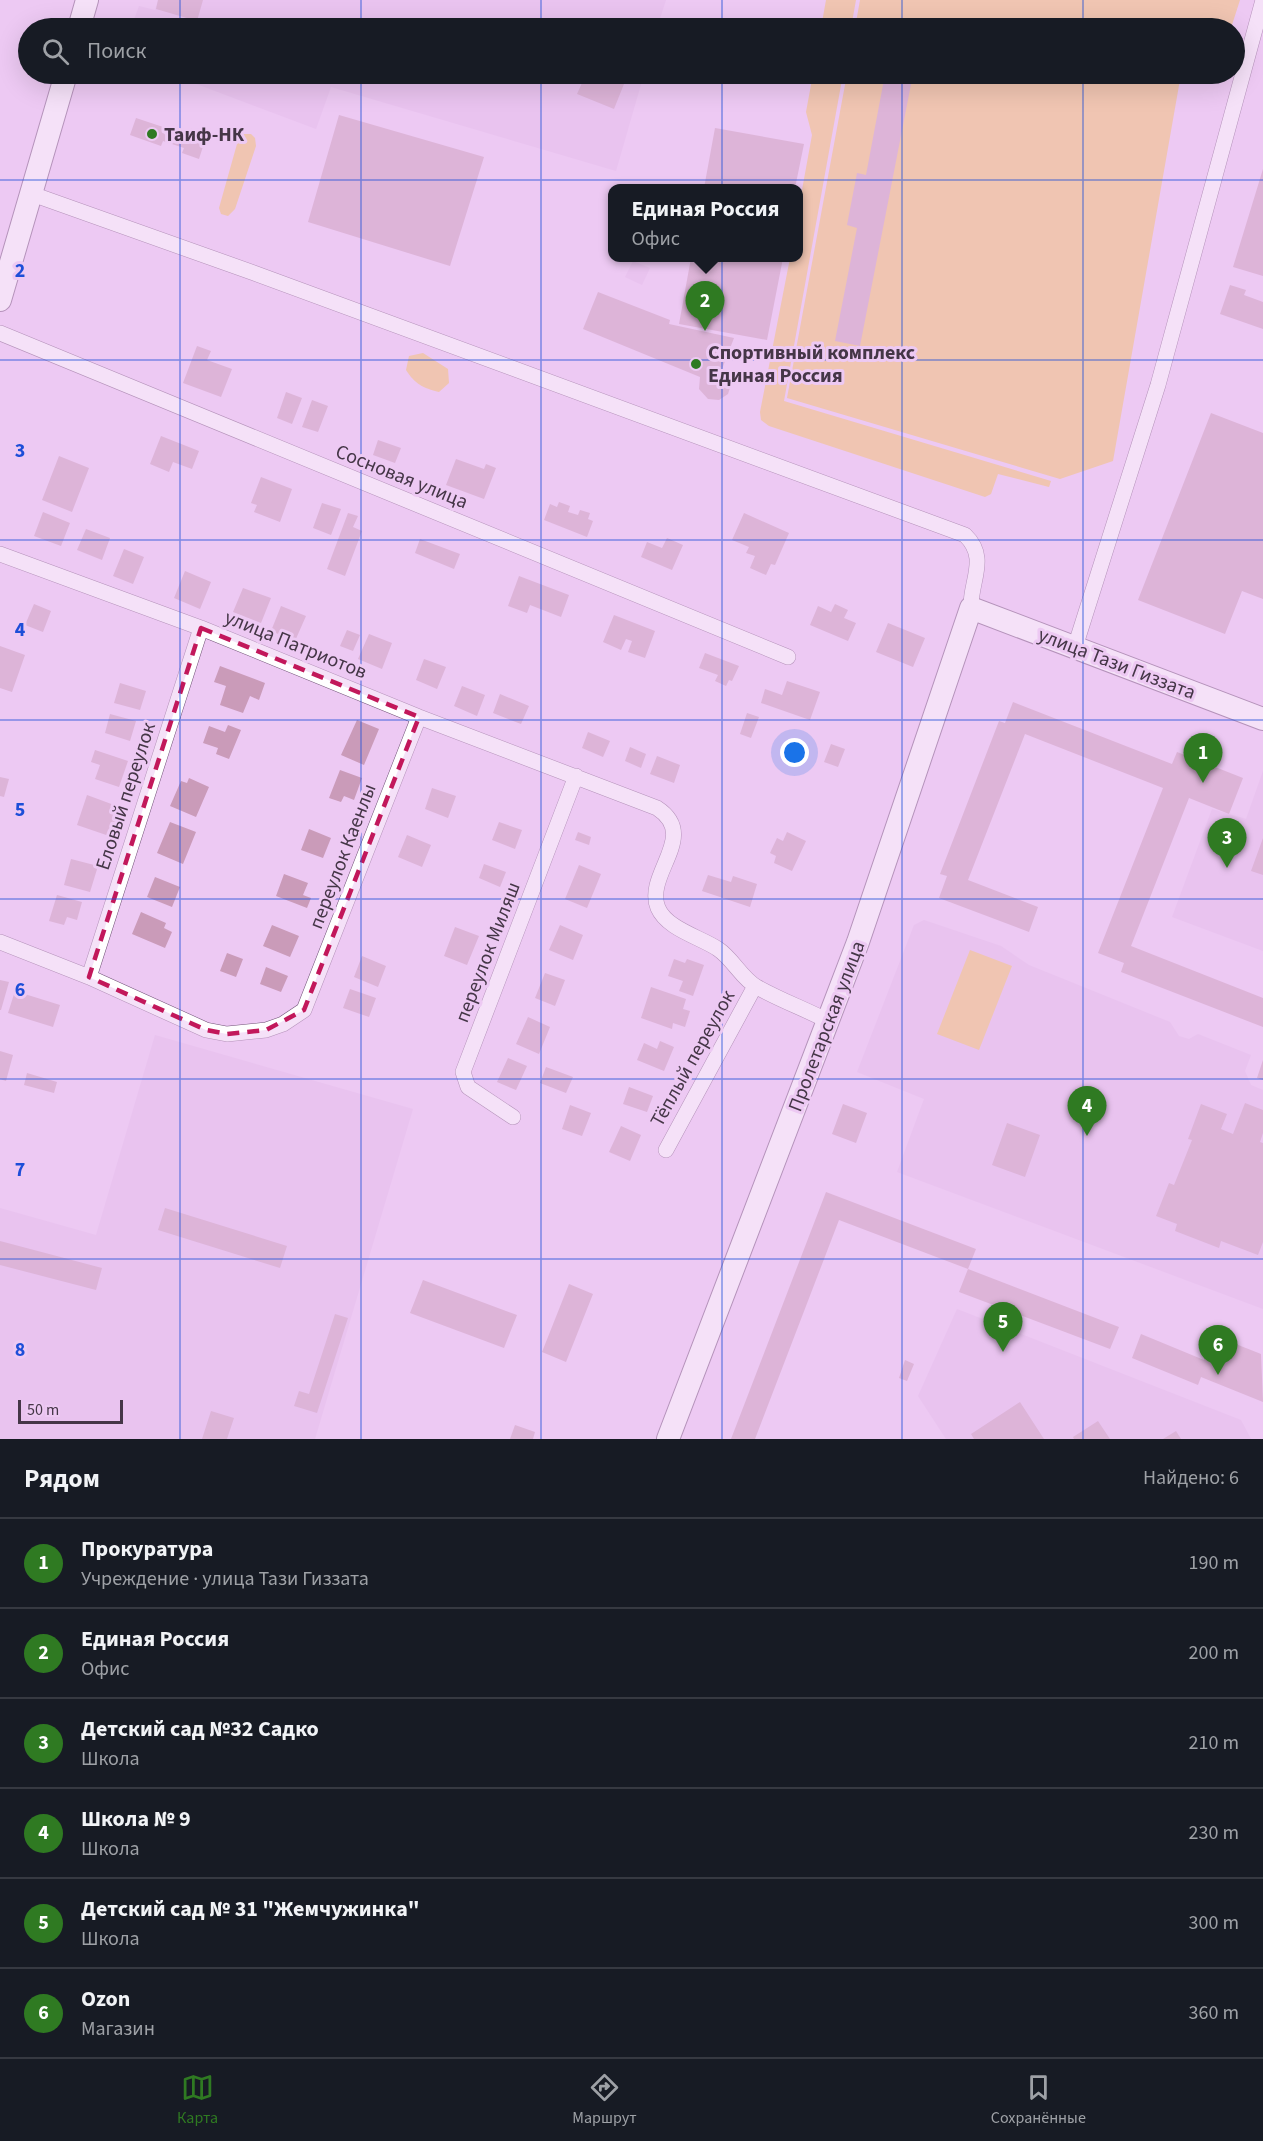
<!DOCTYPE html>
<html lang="ru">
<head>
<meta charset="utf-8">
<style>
  body { margin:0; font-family:"Source Sans 3",sans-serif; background:#20242c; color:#f1f3f6 }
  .scale { position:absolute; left:18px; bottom:15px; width:105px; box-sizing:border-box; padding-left:6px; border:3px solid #453647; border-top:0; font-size:16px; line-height:21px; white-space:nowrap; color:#453647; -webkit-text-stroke:4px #edc9f3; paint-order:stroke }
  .you { position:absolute; left:795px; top:753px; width:21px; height:21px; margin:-15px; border:4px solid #fff; border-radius:50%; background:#1a73e8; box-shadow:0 0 0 9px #1a73e833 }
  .badge { display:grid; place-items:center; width:39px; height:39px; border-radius:50%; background:#2f7a22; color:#fff; font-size:20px; font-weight:700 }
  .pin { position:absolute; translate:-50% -50px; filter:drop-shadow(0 2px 3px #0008) }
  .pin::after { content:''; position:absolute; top:32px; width:21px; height:18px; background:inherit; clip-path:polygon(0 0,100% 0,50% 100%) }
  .popup { position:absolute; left:608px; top:184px; width:195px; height:78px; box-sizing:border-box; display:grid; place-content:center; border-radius:12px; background:#171b24; filter:drop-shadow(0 2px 4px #0005); font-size:20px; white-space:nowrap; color:#9ea1a6 }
  .popup b { font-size:22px; color:#f1f3f6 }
  .popup::after { content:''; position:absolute; left:50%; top:100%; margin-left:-12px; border:12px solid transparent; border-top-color:#171b24 }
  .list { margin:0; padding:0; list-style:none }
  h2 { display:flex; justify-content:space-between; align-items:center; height:78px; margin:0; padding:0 24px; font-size:26px }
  h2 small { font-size:20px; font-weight:400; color:#9ea1a6 }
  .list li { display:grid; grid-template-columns:39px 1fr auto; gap:18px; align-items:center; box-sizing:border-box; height:90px; padding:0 24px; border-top:2px solid #363941 }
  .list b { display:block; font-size:22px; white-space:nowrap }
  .list p { margin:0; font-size:20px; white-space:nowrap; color:#9ea1a6 }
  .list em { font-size:20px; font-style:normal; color:#9ea1a6 }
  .icon { flex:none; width:33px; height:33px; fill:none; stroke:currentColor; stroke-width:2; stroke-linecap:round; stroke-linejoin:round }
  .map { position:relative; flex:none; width:1263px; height:1439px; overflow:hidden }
  .search { position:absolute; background:#171b24; box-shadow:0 6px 24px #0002; left:18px; right:18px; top:18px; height:66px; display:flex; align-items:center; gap:15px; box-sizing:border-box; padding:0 21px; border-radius:33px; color:#9ea1a6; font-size:22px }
  .sheet { height:618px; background:#171b24 }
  nav { display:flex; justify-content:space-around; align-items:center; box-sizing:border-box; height:84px; border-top:2px solid #363941; background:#171b24; font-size:16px; color:#9ea1a6 }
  nav a { display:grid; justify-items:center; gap:3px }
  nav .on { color:#2f7a22 }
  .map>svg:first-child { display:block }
  .built { fill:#e4bcec }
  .green { fill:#f3c164 }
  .building { fill:#ca9bb9 }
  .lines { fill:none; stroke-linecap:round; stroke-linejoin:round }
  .street-casing { stroke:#715277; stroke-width:16 }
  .secondary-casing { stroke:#715277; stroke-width:24 }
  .street { stroke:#fff; stroke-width:15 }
  .secondary { stroke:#fff; stroke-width:22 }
  .marked { fill:none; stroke:#c2185b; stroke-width:4.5; stroke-dasharray:12 8; stroke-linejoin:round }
  .grid { fill:none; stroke:#1d4ed8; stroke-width:1.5; stroke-opacity:0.55 }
  .poi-dot { fill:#2f7a22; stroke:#edc9f3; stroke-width:2 }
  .labels { text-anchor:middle; stroke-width:6; stroke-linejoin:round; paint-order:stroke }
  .poi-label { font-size:20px; font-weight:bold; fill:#453647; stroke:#edc9f3; text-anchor:start }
  .street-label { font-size:20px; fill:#453647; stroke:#edc9f3 }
  .grid-label { font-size:20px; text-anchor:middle; font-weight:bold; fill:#1d4ed8; stroke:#edc9f3; stroke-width:6; stroke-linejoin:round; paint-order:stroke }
</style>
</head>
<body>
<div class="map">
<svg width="1263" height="1439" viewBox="0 0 1263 1439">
  <rect width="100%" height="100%" fill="#edc9f3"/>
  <path class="built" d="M158 0H666L657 28H131L139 6 155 10Z
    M170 74H644L616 171 331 87 316 129Z
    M633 261 650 268 642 285 625 277Z
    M1263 771V951L1172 917 1212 809 1246 819Z
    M924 920 1001 946 1029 965 1170 1022 1179 1036 1189 1039 1198 1034 1251 1055 1245 1071 1251 1085 1263 1090V1309L897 1172 924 1099 857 1072 914 925Z
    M155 1035 413 1109 315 1439H0V1208L96 1235Z
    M957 1309 1241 1420 1251 1439H946L918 1396Z"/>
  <path class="green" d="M826 0H856L851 28H821Z
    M860 0H1240L1231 28H855Z
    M813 74H843L784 401 1051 481 1049 487 998 474 991 494 985 497 769 426 761 420 760 412 790 258H798V212L812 135 806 112Z
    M847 74H1181L1113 461 1060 479 787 398Z
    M244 134H251L255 138 256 146 235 209 228 216 221 214 219 208 237 144Z
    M423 353 448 369 449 383 439 392C423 388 415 384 406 370L409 356Z
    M970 950 1012 966 979 1050 937 1034Z"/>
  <path class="building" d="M158 0H203L197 21 156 9Z
    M586 74H617L614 80 624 84 614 109 577 94Z
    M885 74H913L860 346 835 341 857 228 847 225 857 173 866 175Z
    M339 115 484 157 450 266 308 222Z
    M136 118 166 128 164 134 186 141 191 128 207 134 199 159 182 153 184 148 163 141 161 146 130 135Z
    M715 128 804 144 795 188H704Z
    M1263 169V276L1233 267Z
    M691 258H783L767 340 679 324Z
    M1230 285 1246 290 1244 295 1263 302V329L1220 314Z
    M598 292 670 320 669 324 734 338 722 369 732 381 728 394 719 400 708 399 699 389 700 377 583 329Z
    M197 346 211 351 207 360 232 369 221 397 183 383Z
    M286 392 302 398 292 424 277 418Z
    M312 400 328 406 318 432 302 427Z
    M1211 413 1263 433V599L1242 591 1225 634 1138 600Z
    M161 436 199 451 192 469 173 462 169 472 150 464Z
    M378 440 401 448 395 463 373 455Z
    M59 456 89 468 72 512 42 500Z
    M456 459 484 469 486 464 496 468 484 499 446 485Z
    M261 477 292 489 280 522 254 512 257 505 251 503Z
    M559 502 570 506 568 512 578 515 580 510 590 513 588 519 593 521 587 537 544 520 550 504 557 507Z
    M322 503 341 509 331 535 313 528Z
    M43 512 70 523 61 546 34 536Z
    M348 513 358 516 353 527 362 531 345 576 327 569Z
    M744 513 789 533 775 565 771 564 766 575 750 568 755 556 746 553 749 547 732 540Z
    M86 529 110 538 102 560 77 550Z
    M667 538 683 545 672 570 641 557 647 542 662 548Z
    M420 539 460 554 454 569 415 553Z
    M124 549 144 557 133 584 113 576Z
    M185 571 211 582 200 609 174 598Z
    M519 576 569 595 561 617 530 605 527 613 508 606Z
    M243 588 271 598 261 623 233 612Z
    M34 604 51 611 43 632 25 625Z
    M835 604 848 610 844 618 856 623 848 641 810 625 818 606 831 612Z
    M281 606 306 616 295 641 271 631Z
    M614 615 655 631 645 658 628 652 632 641 626 639 621 650 603 642Z
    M888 623 925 638 913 667 876 652Z
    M347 630 360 635 353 651 340 646Z
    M369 634 392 643 382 669 358 659Z
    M0 646 25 655 12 692 0 688Z
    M705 653 739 666 732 681 729 680 726 686 715 681 718 675 699 668Z
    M424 659 446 667 437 689 416 680Z
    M220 666 265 683 259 700 250 696 243 713 220 705 226 686 214 682Z
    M787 681 820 692 810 720 761 703 765 689 782 695Z
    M120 683 146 691 140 710 114 703Z
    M462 686 485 695 477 716 454 706Z
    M500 694 529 706 521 724 493 713Z
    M1013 702 1172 764 1177 752 1243 778 1229 814 1189 798 1131 946 1263 998V1027L1121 972 1124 963 1098 953 1163 788 1025 734 968 880 1038 907 1029 932 939 898 947 876 940 874 999 721 1005 723Z
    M747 713 759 717 751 738 740 734Z
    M110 714 136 721 130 741 105 733Z
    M357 720 379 729 364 765 341 755Z
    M228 725 241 730 229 759 216 754 218 748 203 743 209 726 225 732Z
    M588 732 610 741 603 757 582 748Z
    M831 744 845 749 838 767 824 762Z
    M630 747 646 754 641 768 625 761Z
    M95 750 128 761 119 787 95 779 100 765 91 762Z
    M657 756 680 765 674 783 650 774Z
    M340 770 362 778 354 800 344 796 341 802 329 798Z
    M0 777 9 779 4 797 0 796Z
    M189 778 209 787 196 817 170 806 181 781 187 783Z
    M432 788 456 796 448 818 425 809Z
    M87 795 125 809 115 838 77 825Z
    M170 822 196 832 183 864 157 853Z
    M499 822 522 830 515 849 492 840Z
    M309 829 331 838 323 858 301 850Z
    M578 832 591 837 589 845 575 840Z
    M787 832 806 841 792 871 774 863 776 856 770 853 777 838 783 841Z
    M407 835 431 845 422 867 398 857Z
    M1263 838V875L1251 871Z
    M71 859 98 866 90 892 64 885Z
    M484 864 506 872 500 887 479 878Z
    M579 865 601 874 587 908 565 899Z
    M284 874 308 883 303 895 311 898 307 908 276 896Z
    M708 875 731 882 733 876 757 884 750 907 702 891Z
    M155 877 180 887 172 907 147 897Z
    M57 895 82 902 77 920 67 917 64 925 49 921Z
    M141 912 166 923 164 928 172 932 165 948 132 934Z
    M272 925 299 936 290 957 263 946Z
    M560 925 583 935 573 960 549 950Z
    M455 927 479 936 467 965 444 956Z
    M227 953 243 959 236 977 220 971Z
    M362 956 386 966 378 987 354 977Z
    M674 959 685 963 687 959 704 965 693 996 679 991 683 981 668 976Z
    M266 967 288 976 281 992 260 984Z
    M545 973 565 980 555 1006 535 998Z
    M0 980 9 982 1 1010H0Z
    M651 987 686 999 683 1009 690 1011 685 1027 673 1023 672 1029 641 1018Z
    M350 989 376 998 369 1017 343 1008Z
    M15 991 60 1005 53 1027 8 1013Z
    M528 1017 550 1027 539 1054 516 1044Z
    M660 1041 674 1047 664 1071 637 1060 644 1043 657 1049Z
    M0 1051 13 1055 6 1081 0 1079Z
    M508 1058 527 1066 516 1090 497 1082Z
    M1263 1060V1080L1257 1078Z
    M546 1067 573 1077 566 1093 540 1083Z
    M27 1073 57 1082 54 1093 24 1085Z
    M629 1087 653 1096 647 1112 623 1104Z
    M1245 1103 1263 1110V1133L1260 1142 1263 1143V1242L1258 1255 1221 1241 1219 1248 1175 1231 1177 1224 1156 1216 1169 1183 1174 1185 1192 1140 1188 1139 1201 1104 1227 1114 1221 1129 1233 1134Z
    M843 1104 867 1113 856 1143 832 1134Z
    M570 1105 591 1113 582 1136 562 1129Z
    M1007 1123 1040 1135 1025 1177 992 1165Z
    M621 1126 641 1135 630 1161 609 1152Z
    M826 1192 976 1249 968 1269 839 1220 755 1439H731Z
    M165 1208 287 1246 280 1268 158 1230Z
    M0 1241 102 1268 96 1290 0 1265Z
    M968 1269 1119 1327 1110 1349 959 1292Z
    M423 1280 517 1315 504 1348 410 1313Z
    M569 1284 593 1294 566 1362 542 1352Z
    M335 1314 348 1318 317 1413 294 1406 299 1391 309 1394Z
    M1141 1334 1204 1360 1213 1335 1261 1354 1263 1402 1201 1377 1198 1385 1132 1358Z
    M905 1360 914 1364 907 1381 899 1378Z
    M1020 1402 1044 1439H974L971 1434Z
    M211 1411 234 1418 227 1439H202Z
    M1098 1421 1110 1439H1074L1073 1437Z
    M515 1425 535 1432 533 1439H510Z
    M1176 1431 1181 1439H1163Z"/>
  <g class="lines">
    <g class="street-casing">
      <path id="street" d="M32 194 254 273 965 535C989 558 970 581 971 608
        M0 333 788 657
        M0 554 201 628 419 717 657 808C700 836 644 874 658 908 667 929 700 937 718 949 733 959 742 979 757 987 780 1000 805 1009 828 1021
        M1075 647 1158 385 1263 0
        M0 942 89 977 206 1030 227 1034 266 1030 283 1024 304 1010 419 717
        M89 977 201 628
        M513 1117 468 1087 463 1072 576 776
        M666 1150 755 986"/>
    </g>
    <g class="secondary-casing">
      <path id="secondary" d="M79 28 87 0
        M0 300 66 74
        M668 1439 858 942 971 608 1263 719"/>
    </g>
    <use href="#street" class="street"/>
    <use href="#secondary" class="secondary"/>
  </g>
  <path d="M0 0H1263V1439H0ZM201 628 419 717 304 1010 266 1030 227 1034 206 1030 89 977Z" fill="#edc9f3" fill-opacity=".55" fill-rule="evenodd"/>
  <path class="marked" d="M201 628 419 717 304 1010 266 1030 227 1034 206 1030 89 977Z"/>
  <path class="grid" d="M180 0V28M361 0V28M541 0V28M722 0V28M902 0V28M1083 0V28M180 74V1439M361 74V1439M541 74V1439M722 74V1439M902 74V1439M1083 74V1439M0 180H1263M0 360H1263M0 540H1263M0 720H1263M0 899H1263M0 1079H1263M0 1259H1263"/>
  <g class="poi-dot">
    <circle cx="152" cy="134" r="6"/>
    <circle cx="696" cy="364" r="6"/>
  </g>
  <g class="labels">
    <g class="poi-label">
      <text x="164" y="141">Таиф-НК</text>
      <text x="708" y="359">Спортивный комплекс<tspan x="708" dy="23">Единая Россия</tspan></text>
    </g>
    <g class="street-label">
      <text transform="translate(402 476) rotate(22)" y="7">Сосновая улица</text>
      <text transform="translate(296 644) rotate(22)" y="7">улица Патриотов</text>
      <text transform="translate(1117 663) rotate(21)" y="7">улица Тази Гиззата</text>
      <text transform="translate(125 796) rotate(-72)" y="7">Еловый переулок</text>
      <text transform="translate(342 856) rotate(-69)" y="7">переулок Каенлы</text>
      <text transform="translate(487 952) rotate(-69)" y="7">переулок Миляш</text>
      <text transform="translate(826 1026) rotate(-69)" y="7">Пролетарская улица</text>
      <text transform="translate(692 1058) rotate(-61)" y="7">Тёплый переулок</text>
    </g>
  </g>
  <g class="grid-label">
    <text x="20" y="277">2</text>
    <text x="20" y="457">3</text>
    <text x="20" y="636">4</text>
    <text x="20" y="816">5</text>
    <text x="20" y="996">6</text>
    <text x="20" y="1176">7</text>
    <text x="20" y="1356">8</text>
  </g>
</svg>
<div class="scale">50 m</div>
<div class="you"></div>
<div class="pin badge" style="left:1203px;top:783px">1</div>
<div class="pin badge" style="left:705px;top:331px">2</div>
<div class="popup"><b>Единая Россия</b>Офис</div>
<div class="pin badge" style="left:1227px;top:868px">3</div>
<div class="pin badge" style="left:1087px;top:1136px">4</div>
<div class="pin badge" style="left:1003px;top:1352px">5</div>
<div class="pin badge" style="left:1218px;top:1375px">6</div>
<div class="search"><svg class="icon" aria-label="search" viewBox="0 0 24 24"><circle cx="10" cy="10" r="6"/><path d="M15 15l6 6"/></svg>Поиск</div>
</div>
<section class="sheet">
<h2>Рядом<small>Найдено: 6</small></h2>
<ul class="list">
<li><span class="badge">1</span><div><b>Прокуратура</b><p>Учреждение · улица Тази Гиззата</p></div><em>190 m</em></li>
<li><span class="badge">2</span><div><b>Единая Россия</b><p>Офис</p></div><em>200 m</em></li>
<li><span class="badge">3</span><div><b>Детский сад №32 Садко</b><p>Школа</p></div><em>210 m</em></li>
<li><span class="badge">4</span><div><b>Школа № 9</b><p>Школа</p></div><em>230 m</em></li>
<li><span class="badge">5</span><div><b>Детский сад № 31 &quot;Жемчужинка&quot;</b><p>Школа</p></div><em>300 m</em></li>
<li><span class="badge">6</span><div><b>Ozon</b><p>Магазин</p></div><em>360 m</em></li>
</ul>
</section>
<nav>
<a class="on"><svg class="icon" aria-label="map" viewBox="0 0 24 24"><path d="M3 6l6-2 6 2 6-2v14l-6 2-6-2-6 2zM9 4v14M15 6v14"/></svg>Карта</a>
<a><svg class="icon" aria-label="directions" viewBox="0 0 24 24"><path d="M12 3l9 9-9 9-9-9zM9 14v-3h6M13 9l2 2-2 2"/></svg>Маршрут</a>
<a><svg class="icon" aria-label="saved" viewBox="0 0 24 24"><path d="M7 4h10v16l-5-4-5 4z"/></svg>Сохранённые</a>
</nav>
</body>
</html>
